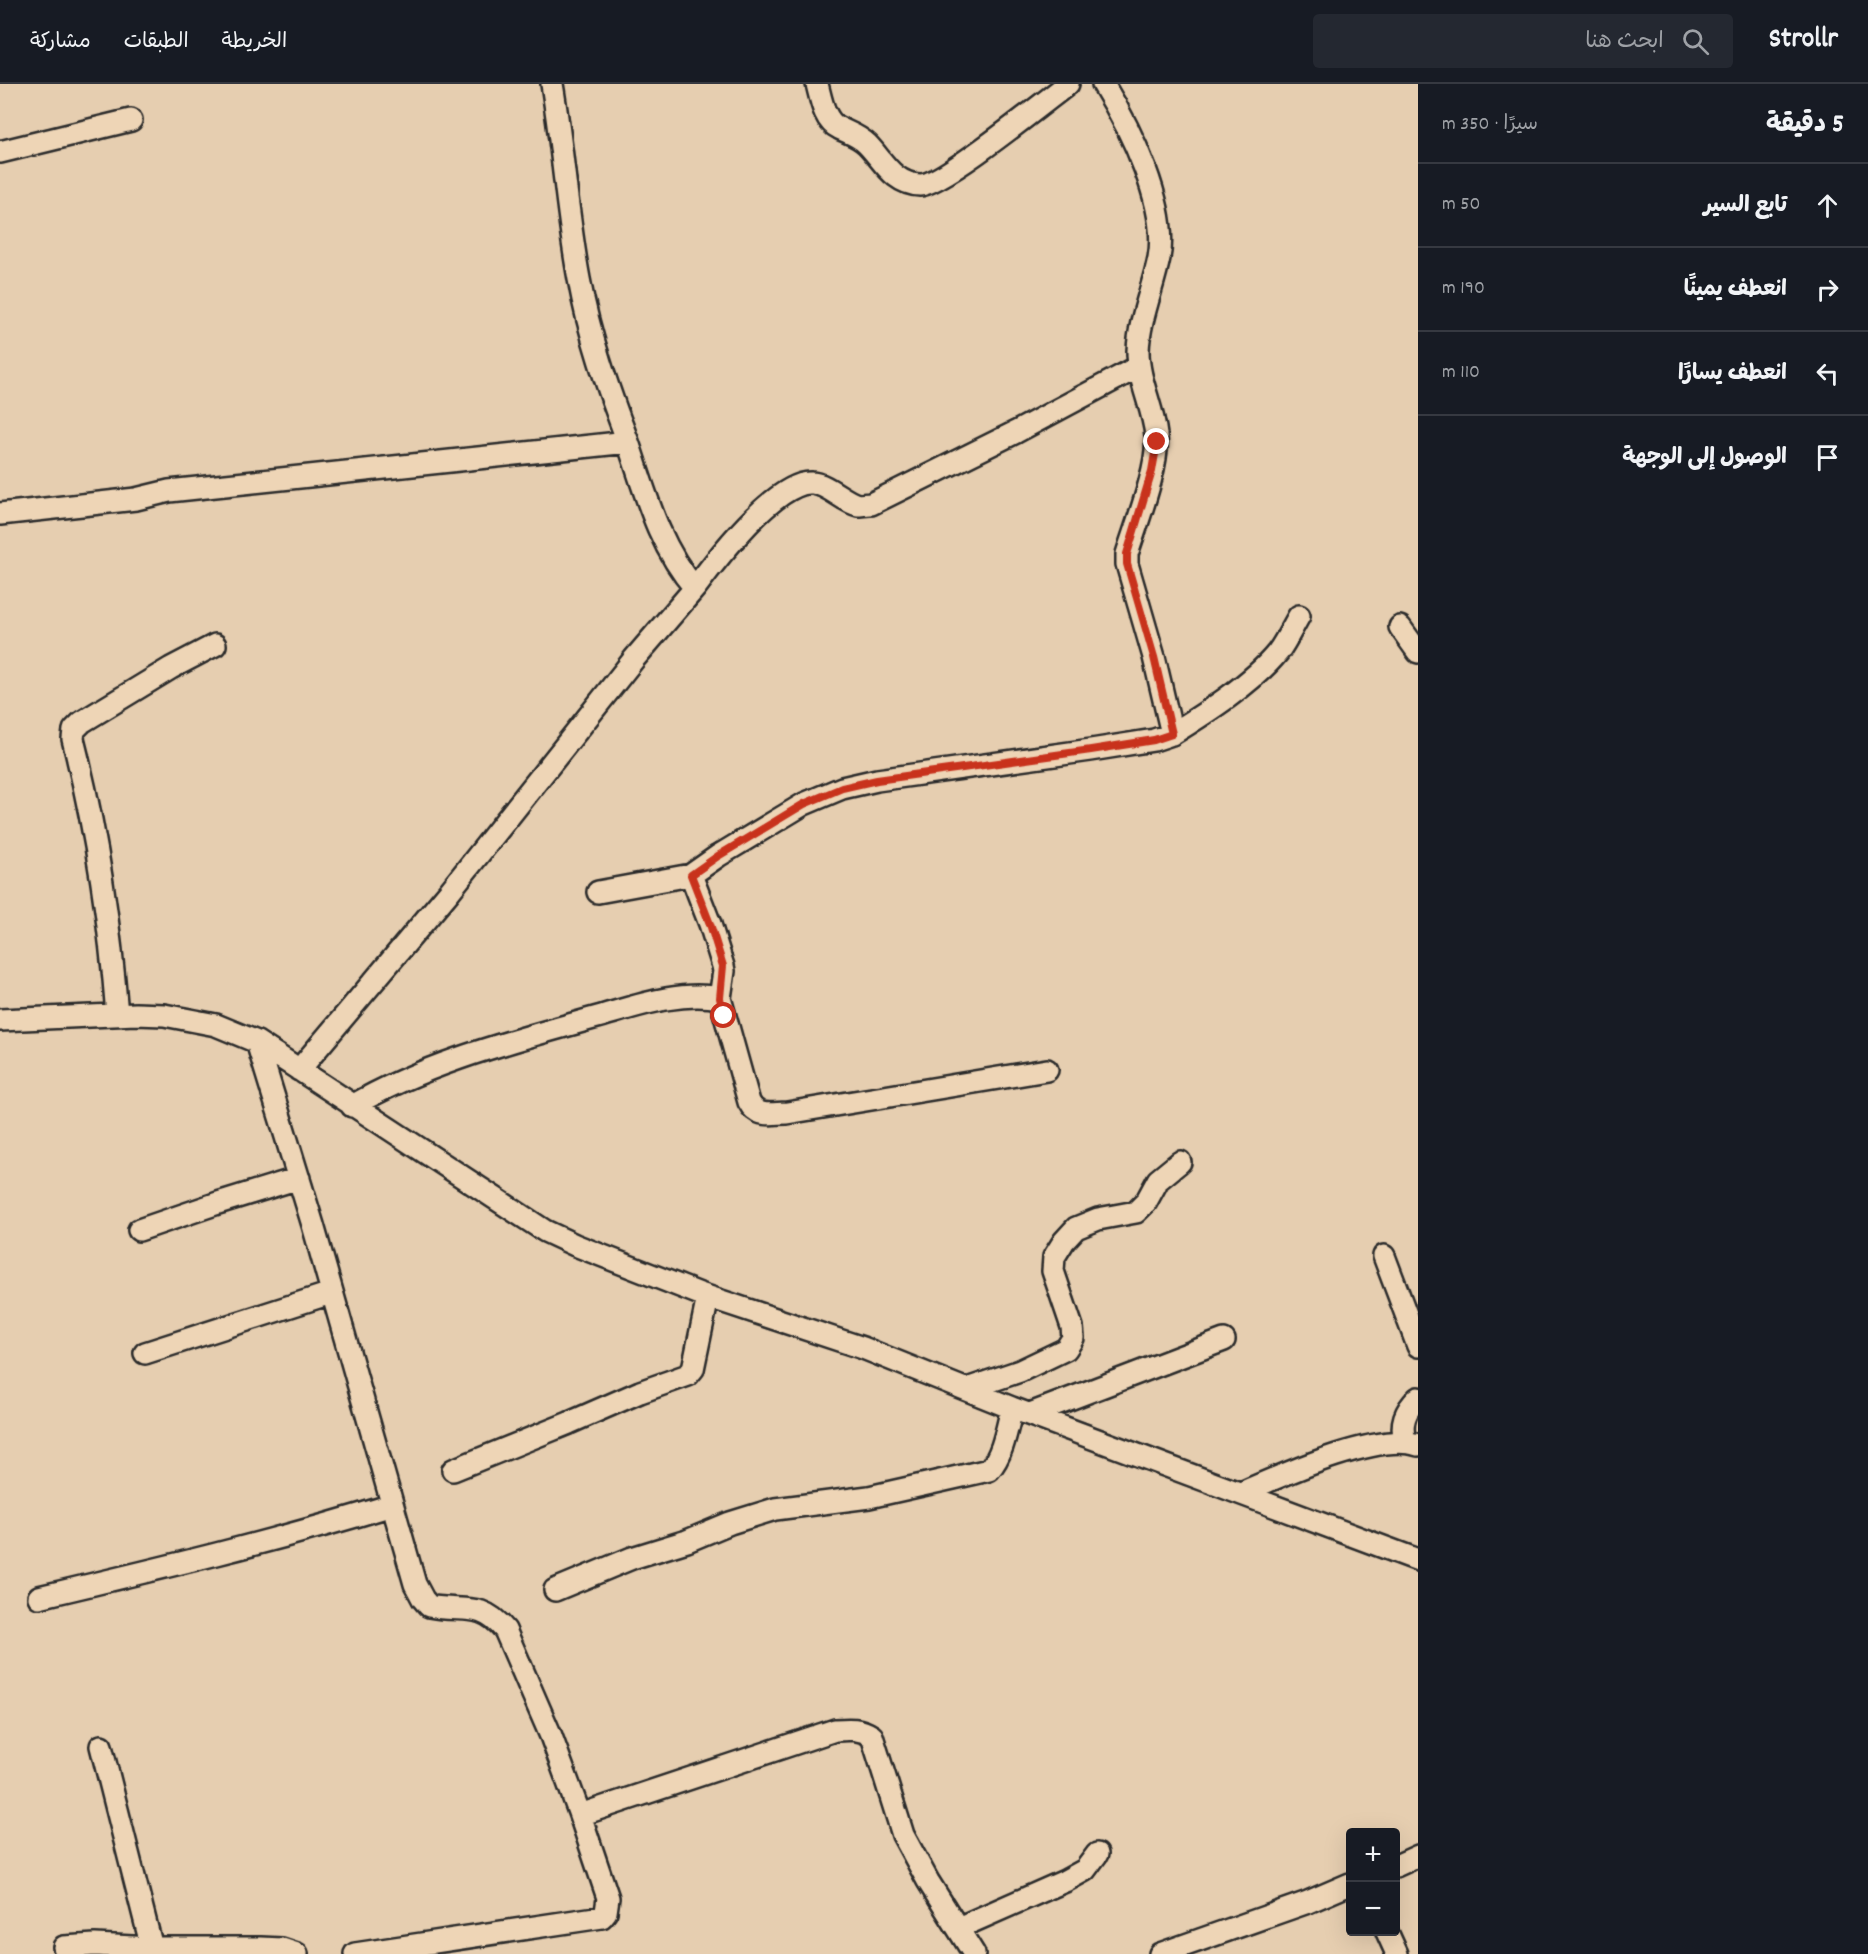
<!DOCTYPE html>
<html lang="ar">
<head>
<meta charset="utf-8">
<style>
  body { margin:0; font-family:Dekko,"Playpen Sans Arabic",sans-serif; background:#242831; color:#f1f3f6; direction:rtl }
  .controls { position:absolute; right:18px; bottom:18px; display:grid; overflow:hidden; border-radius:6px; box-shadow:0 6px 24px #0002 }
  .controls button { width:54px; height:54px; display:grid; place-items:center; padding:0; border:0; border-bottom:2px solid #363941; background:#171b24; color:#f1f3f6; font:30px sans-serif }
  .stop { position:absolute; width:18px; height:18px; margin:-14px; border:4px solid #c8321e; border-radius:50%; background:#fff }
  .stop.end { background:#c8321e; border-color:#fff; box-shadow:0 2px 6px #0008 }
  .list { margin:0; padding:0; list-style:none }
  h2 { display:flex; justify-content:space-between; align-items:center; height:78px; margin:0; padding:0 24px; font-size:26px }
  h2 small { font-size:20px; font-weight:400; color:#9ea1a6 }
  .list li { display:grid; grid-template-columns:39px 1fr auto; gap:18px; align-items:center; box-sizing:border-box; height:84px; padding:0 24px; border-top:2px solid #363941 }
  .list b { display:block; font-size:22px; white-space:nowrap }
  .list em { font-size:20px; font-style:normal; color:#9ea1a6 }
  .icon { flex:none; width:33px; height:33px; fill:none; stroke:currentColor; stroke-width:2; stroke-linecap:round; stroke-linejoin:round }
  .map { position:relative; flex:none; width:1418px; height:1870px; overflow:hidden; direction:ltr }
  header { display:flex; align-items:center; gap:36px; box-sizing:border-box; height:84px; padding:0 30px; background:#171b24; border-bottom:2px solid #363941 }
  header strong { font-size:28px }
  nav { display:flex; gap:33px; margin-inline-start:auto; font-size:21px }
  .search { width:420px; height:54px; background:#242831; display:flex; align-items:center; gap:15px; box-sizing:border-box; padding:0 21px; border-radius:6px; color:#9ea1a6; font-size:22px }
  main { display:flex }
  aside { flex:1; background:#171b24 }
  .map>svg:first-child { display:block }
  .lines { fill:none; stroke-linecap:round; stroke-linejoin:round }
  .street-casing { stroke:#2b2b2b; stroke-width:26 }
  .street { stroke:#eed5b6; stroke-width:21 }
  .route { stroke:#c8321e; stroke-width:8 }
</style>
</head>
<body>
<header>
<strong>Strollr</strong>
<div class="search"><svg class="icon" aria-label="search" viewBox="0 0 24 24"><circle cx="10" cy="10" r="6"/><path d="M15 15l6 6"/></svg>ابحث هنا</div>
<nav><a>الخريطة</a><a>الطبقات</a><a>مشاركة</a></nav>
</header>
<main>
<aside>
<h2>5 دقيقة<small>سيرًا · 350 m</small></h2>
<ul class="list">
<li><svg class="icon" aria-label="ahead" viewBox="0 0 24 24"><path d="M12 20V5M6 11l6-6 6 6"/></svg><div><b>تابع السير</b></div><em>50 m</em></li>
<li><svg class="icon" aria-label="right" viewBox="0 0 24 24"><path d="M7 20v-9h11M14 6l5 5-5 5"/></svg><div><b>انعطف يمينًا</b></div><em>190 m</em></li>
<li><svg class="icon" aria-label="left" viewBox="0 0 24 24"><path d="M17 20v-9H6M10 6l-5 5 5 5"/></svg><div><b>انعطف يسارًا</b></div><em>110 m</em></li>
<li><svg class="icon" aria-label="arrive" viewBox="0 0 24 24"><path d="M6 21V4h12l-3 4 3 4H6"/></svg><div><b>الوصول إلى الوجهة</b></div></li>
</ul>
</aside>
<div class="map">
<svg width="1418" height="1870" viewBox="0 0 1418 1870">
  <rect width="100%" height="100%" fill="#e6ceb0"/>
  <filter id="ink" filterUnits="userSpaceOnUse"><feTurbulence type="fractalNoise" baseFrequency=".0167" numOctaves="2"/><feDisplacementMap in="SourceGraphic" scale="12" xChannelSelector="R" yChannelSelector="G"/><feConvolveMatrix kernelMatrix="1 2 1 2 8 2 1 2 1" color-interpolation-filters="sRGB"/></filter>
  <g filter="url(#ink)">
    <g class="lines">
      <g class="street-casing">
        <path id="street" d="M552 0C563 65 567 131 579 195 589 251 608 305 628 358
          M817 0C821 15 824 37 839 44 849 49 859 52 867 60 883 76 893 100 920 101 942 101 1044 18 1068 0
          M0 68 131 36
          M0 430 136 415 169 407 628 358C645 408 659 463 695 504 715 477 777 396 812 399 828 400 844 418 858 421 861 421 867 420 871 420L1016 348 1138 283
          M1400 543 1418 568
          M1172 650C1206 629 1253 599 1278 568 1286 557 1292 544 1299 532
          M598 808 691 791
          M720 914 749 1018C757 1034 771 1029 787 1029L1047 986
          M117 931C110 838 96 746 73 655L74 646 82 638 171 584 215 561
          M0 936 136 930 164 931 216 941 257 958 545 1147 575 1161 700 1210 863 1264 1012 1324 1418 1476
          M257 958 313 1141 415 1500 423 1515 429 1522C462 1529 480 1516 505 1546L551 1652 580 1731
          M299 986 449 808 634 575 695 504
          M352 1022C426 979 512 957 594 934 634 923 678 906 720 914L724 887 723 882 710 840 691 791 718 772 804 720 842 704 877 696 1091 666 1154 656 1172 650 1154 573 1127 480V470C1136 441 1160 380 1156 351 1153 323 1138 296 1138 267 1139 236 1153 204 1159 174 1169 123 1130 44 1103 0
          M139 1146 218 1119 299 1094
          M1384 1172 1418 1262
          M145 1269 331 1209
          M967 1305 1020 1287 1066 1265 1073 1254 1072 1243 1053 1187 1054 1173 1064 1157 1076 1144 1098 1135 1136 1128 1146 1118 1158 1096 1180 1078
          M1030 1330 1224 1256
          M1405 1357C1400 1339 1405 1327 1418 1314
          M453 1386 569 1339 640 1308 688 1291 693 1285 708 1213
          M1241 1409C1280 1392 1378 1347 1418 1361
          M555 1506 632 1474 687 1457 730 1439 775 1425 869 1413 989 1386C1003 1371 1007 1344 1012 1324
          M39 1513C158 1485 276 1457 392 1421
          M101 1662 152 1864H261L282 1865 297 1870
          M1396 1782 1418 1772
          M958 1844 1065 1797 1085 1786 1097 1770
          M1387 1848 1397 1870
          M64 1863 95 1861 152 1864
          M355 1870 602 1833 606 1828 608 1814 580 1731 835 1646C849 1645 860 1644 872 1652L903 1751 928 1797 974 1870
          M1160 1870 1308 1818 1350 1800"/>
      </g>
      <use href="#street" class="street"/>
    </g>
  </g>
  <g class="lines" filter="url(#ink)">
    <path class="route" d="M724 932 720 914 723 882 710 840 691 791 718 772 804 720 842 704 877 696 1091 666 1154 656 1172 650 1154 573 1127 480V470L1152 387 1157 358"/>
  </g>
</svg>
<div class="controls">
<button>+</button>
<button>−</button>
</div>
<div class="stop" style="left:724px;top:932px"></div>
<div class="stop end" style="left:1157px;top:358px"></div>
</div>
</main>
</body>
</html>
